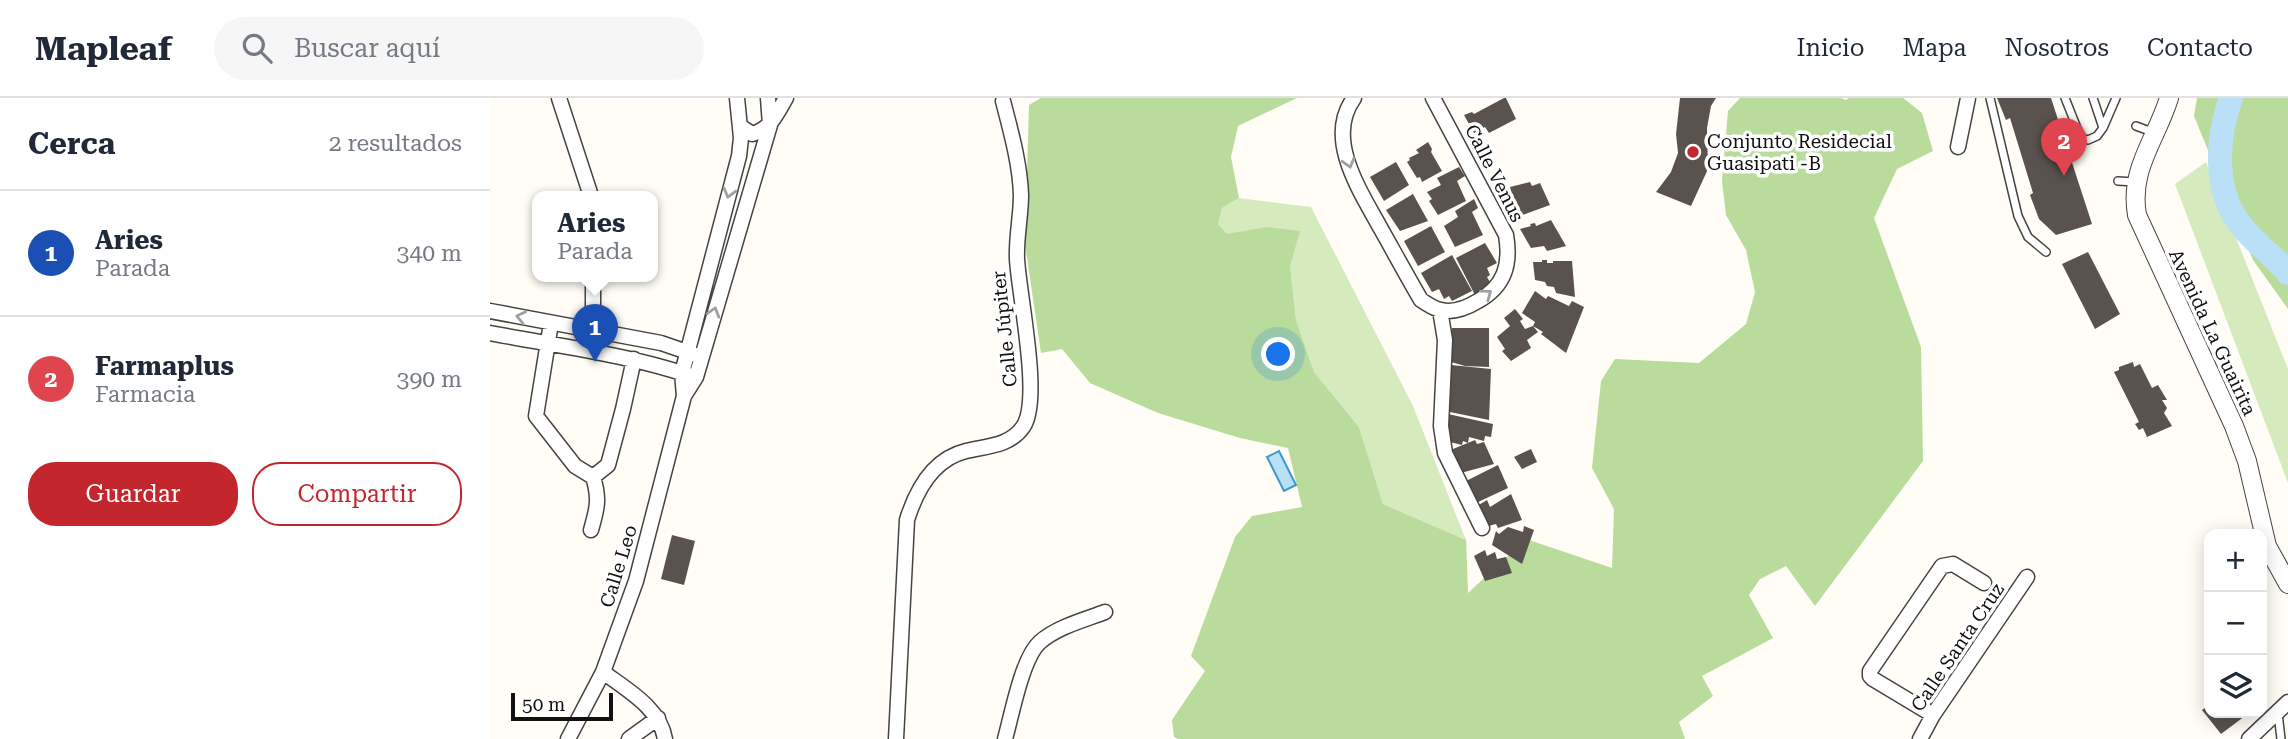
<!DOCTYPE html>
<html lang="es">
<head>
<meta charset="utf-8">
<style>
  body { margin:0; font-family:"Roboto Serif",serif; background:#f6f6f7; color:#1f2937 }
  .controls { position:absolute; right:21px; bottom:21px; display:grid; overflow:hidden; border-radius:14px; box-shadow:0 4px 18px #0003 }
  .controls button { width:63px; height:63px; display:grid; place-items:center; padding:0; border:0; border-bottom:2px solid #e0e1e3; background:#fff; color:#1f2937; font:35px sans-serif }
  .scale { position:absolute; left:21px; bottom:18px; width:102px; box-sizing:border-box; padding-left:7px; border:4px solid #111; border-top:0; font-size:19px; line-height:24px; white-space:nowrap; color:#111; -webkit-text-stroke:5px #fff; paint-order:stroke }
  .you { position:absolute; left:789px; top:257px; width:24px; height:24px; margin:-18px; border:5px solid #fff; border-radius:50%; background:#1a73e8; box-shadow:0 0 0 10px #1a73e833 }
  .badge { display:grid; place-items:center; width:46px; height:46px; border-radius:50%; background:#c4262e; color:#fff; font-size:23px; font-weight:700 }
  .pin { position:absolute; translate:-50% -58px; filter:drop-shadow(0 2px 4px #0008) }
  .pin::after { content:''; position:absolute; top:37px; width:24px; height:21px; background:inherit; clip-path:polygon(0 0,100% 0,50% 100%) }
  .popup { position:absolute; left:42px; top:93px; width:126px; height:91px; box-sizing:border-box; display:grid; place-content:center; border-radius:14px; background:#fff; filter:drop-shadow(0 2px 5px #0005); font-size:23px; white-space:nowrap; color:#747a83 }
  .popup b { font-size:26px; color:#1f2937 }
  .popup::after { content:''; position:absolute; left:50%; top:100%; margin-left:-14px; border:14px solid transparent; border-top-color:#fff }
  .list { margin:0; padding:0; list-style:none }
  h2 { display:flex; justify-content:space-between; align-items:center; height:91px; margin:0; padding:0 28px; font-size:30px }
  h2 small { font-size:23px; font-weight:400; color:#747a83 }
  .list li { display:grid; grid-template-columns:46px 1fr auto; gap:21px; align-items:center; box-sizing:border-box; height:126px; padding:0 28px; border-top:2px solid #e0e1e3 }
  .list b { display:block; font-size:26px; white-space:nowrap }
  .list p { margin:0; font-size:23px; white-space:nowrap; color:#747a83 }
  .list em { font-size:23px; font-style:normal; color:#747a83 }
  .actions { display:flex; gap:14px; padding:21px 28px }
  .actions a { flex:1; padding:16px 0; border:2px solid #c4262e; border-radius:28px; text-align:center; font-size:24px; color:#c4262e }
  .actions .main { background:#c4262e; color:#fff }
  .icon { flex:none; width:38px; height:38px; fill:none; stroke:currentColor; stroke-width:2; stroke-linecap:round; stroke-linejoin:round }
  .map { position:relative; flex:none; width:1798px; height:641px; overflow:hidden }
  header { display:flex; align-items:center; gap:42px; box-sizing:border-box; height:98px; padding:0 35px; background:#fff; border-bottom:2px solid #e0e1e3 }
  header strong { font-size:33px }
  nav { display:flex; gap:38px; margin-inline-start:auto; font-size:24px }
  .search { width:490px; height:63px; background:#f6f6f7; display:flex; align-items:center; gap:18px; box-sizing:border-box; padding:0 24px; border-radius:38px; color:#747a83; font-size:26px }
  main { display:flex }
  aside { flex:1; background:#fff }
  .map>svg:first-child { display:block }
  .green { fill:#d5ebbd }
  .forest { fill:#b9dc9c }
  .water { fill:#b9e0f7; stroke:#3f96cf; stroke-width:2 }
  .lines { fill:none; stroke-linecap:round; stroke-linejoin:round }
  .river { stroke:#b9e0f7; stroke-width:24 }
  .building { fill:#5a524d }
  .service-casing { stroke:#444; stroke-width:10 }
  .minor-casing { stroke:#444; stroke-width:17 }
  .tertiary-casing { stroke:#444; stroke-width:20 }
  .service { stroke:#fff; stroke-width:7 }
  .minor { stroke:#fff; stroke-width:14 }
  .tertiary { stroke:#fff; stroke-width:18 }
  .oneway { stroke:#a0a0a0 }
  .poi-dot { fill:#c4262e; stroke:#fff; stroke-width:2.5 }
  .labels { text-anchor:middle; stroke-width:7; stroke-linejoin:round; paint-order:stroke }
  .poi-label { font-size:19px; fill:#111; stroke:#fff; text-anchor:start }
  .street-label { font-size:19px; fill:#111; stroke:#fff }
</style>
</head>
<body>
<header>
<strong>Mapleaf</strong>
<div class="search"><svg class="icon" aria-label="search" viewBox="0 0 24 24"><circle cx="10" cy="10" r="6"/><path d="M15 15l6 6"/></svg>Buscar aquí</div>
<nav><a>Inicio</a><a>Mapa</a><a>Nosotros</a><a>Contacto</a></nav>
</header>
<main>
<aside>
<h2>Cerca<small>2 resultados</small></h2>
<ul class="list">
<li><span class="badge" style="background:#1a4fb4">1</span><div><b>Aries</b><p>Parada</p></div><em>340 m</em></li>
<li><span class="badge" style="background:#e0444e">2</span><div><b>Farmaplus</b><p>Farmacia</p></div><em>390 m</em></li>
</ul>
<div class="actions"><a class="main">Guardar</a><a>Compartir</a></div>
</aside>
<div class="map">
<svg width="1798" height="641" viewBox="0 0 1798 641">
  <rect width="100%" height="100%" fill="#fffdf5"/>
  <path class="green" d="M1716 64 1798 271V385L1685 86Z
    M749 100 821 109 923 308 976 442 893 406 869 329 824 274 806 222 800 168 776 129 737 137 728 126 732 110Z"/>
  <path class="forest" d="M551 0H807L748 28 741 59 749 100 732 110 728 126 737 136 776 129 810 133 800 168 806 222 824 274 869 329 893 406 976 442 978 495 1036 441 1122 470 1124 411 1102 370 1111 283 1125 261 1209 265 1256 226 1265 194 1256 152 1236 117 1232 83 1238 13 1250 0H1351L1356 2 1359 0H1413L1432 15 1443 53 1407 71 1384 120 1431 249 1433 363 1325 508 1296 468 1270 481 1259 497 1283 540 1212 578 1223 598 1189 624 1195 641H688L684 639 682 622 715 573 701 558 745 439 762 418 812 409 798 350 750 340 668 315 600 285 572 251 551 255 535 146 539 7Z
    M1707 0H1798V211L1763 162 1704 18Z"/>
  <path class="water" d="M789 353 806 387 794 393 777 359Z"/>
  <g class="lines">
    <path class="river" d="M1741 0C1727 38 1723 90 1749 125 1763 144 1783 157 1798 175"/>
  </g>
  <path class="building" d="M1014 0H1016L1026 21 999 35 995 29 984 35 974 17 982 14 984 16Z
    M1190 0H1226L1221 8 1217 30 1218 71 1201 108 1166 94 1181 74 1188 55 1186 36Z
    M1507 0H1561L1602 126 1566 137 1549 121 1540 97 1543 95 1520 20 1516 22Z
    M938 44 942 51 941 54 952 73 932 84 930 79 927 80 917 64 920 62 919 60 929 55 926 52Z
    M906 64 919 87 894 103 880 79Z
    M969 69 975 78 967 83 976 103 948 117 939 103 942 101 937 94 951 87 947 80Z
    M1040 84 1042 88 1050 85 1060 107 1027 119 1017 100 1022 97 1020 89Z
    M923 96 938 123 910 133 896 112Z
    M984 101 988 110 982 114 993 137 965 149 954 128 968 119 965 113Z
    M1061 122 1076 148 1057 153 1054 148 1041 150 1030 131 1041 128 1040 126 1045 125 1046 128Z
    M941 128 955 154 928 168 914 143Z
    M995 145 1007 165 997 170 1000 177 997 179 1004 191 987 201 966 160Z
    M1598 154 1630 216 1605 231 1572 166Z
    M962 157 982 193 962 203 959 198 954 201 949 191 942 194 931 175Z
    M1052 162H1057V165H1063V163H1082L1085 199 1066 195 1064 189 1057 188 1055 184 1045 182 1043 164H1052Z
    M1045 193 1056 201 1058 198 1079 208 1082 203 1094 209 1076 255 1051 236 1053 234 1043 228 1048 234 1037 242 1041 250 1021 263 1012 253 1015 251 1007 239 1020 228 1014 220 1025 211 1033 221 1030 223 1035 231 1043 228 1045 224 1032 215Z
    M962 230H999V269L975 268 961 264Z
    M1643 264 1644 269 1650 266 1662 290 1668 287 1677 302H1672L1677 310 1674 315 1682 328 1657 339 1653 330 1649 332 1645 326 1649 324 1624 274 1629 272V269Z
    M961 267 1001 271 999 322 955 313Z
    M958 316 1003 326 1001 339 995 338 994 343 979 339 978 345 973 343 972 347 956 343Z
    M985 342 987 346 994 344 1004 366 967 376 958 353Z
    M1041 351 1047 364 1032 371 1024 359Z
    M1008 367 1018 390 986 405 976 383Z
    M1021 396 1032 422 1008 430 1006 426 995 429 987 408 997 402 1000 409Z
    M1034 428 1044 432 1032 466 1002 447 1006 433 1009 436 1018 429 1033 434Z
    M182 437 205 443 194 487 171 481Z
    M995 452 997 458 1005 454 1007 461 1016 459 1022 475 995 483 984 458Z
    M1719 607V615H1759L1731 636 1712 612Z"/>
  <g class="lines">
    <g class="service-casing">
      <path id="service" d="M1500 0 1528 118 1538 139 1556 154
        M1575 0 1591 40 1598 42 1607 38 1613 30 1603 0
        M1646 28 1665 35
        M1613 30 1626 0
        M1628 83 1645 84
        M1788 615 1791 641"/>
    </g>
    <g class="minor-casing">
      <path id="minor" d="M69 0 101 98
        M864 0C834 41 871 94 891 131 904 154 917 178 931 202 936 205 944 211 951 212 963 215 978 209 988 203 1015 188 1021 166 1016 137L943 0
        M250 28 262 36C281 31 287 15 296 0
        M1468 49 1478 0
        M950 212 955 242 951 328 955 355 992 430
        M0 213 171 245 206 257
        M61 225 46 318 85 368 103 379 118 367 133 311 144 261
        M0 235C67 248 135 256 198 277
        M103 240V178
        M194 298 192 275 249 58 251 40 247 0
        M101 432C107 411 110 401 103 379
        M113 574C137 592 170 610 175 641
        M1443 617 1383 581 1380 578V573L1452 468 1463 466 1494 485
        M78 641 113 574 146 483 194 298 206 279 280 27 278 0
        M139 641 168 620
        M406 641 417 422C426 393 443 361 476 353 497 348 520 348 533 329 552 302 529 198 527 161 526 140 531 118 531 97 530 66 521 34 513 3
        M515 641C522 616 532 560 550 544 567 529 594 522 615 514
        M1430 641 1443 617 1537 479
        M1759 641 1798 604"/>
    </g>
    <g class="tertiary-casing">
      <path id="tertiary" d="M1679 0C1666 42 1639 71 1647 117L1744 328 1757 363 1777 448 1798 486"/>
    </g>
    <use href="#service" class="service"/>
    <use href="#minor" class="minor"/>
    <use href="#tertiary" class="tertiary"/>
  </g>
  <defs><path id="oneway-chevron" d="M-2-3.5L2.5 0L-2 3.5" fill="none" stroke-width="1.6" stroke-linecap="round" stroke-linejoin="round" transform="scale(1.75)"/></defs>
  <g class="oneway">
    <use href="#oneway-chevron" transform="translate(859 65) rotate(74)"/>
    <use href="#oneway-chevron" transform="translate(239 95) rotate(105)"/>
    <use href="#oneway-chevron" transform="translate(997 196) rotate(-36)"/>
    <use href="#oneway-chevron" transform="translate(224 214) rotate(-73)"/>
    <use href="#oneway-chevron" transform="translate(31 219) rotate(-168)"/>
  </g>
  <circle class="poi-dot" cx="1203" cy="54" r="7"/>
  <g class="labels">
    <g class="poi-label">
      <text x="1217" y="50">Conjunto Residecial<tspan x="1217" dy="22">Guasipati -B</tspan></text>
    </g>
    <g class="street-label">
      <text transform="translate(1005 75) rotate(63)" y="7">Calle Venus</text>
      <text transform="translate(514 231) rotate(-96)" y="7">Calle Júpiter</text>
      <text transform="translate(1723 234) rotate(65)" y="7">Avenida La Guairita</text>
      <text transform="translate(128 468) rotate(-73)" y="7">Calle Leo</text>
      <text transform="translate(1467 549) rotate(-56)" y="7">Calle Santa Cruz</text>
    </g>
  </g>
</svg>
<div class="controls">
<button>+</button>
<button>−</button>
<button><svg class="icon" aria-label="layers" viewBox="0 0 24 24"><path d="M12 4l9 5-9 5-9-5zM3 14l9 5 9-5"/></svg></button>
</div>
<div class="scale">50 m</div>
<div class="you"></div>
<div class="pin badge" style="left:105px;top:264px;background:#1a4fb4">1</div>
<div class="popup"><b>Aries</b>Parada</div>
<div class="pin badge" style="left:1574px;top:78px;background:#e0444e">2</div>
</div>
</main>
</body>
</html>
